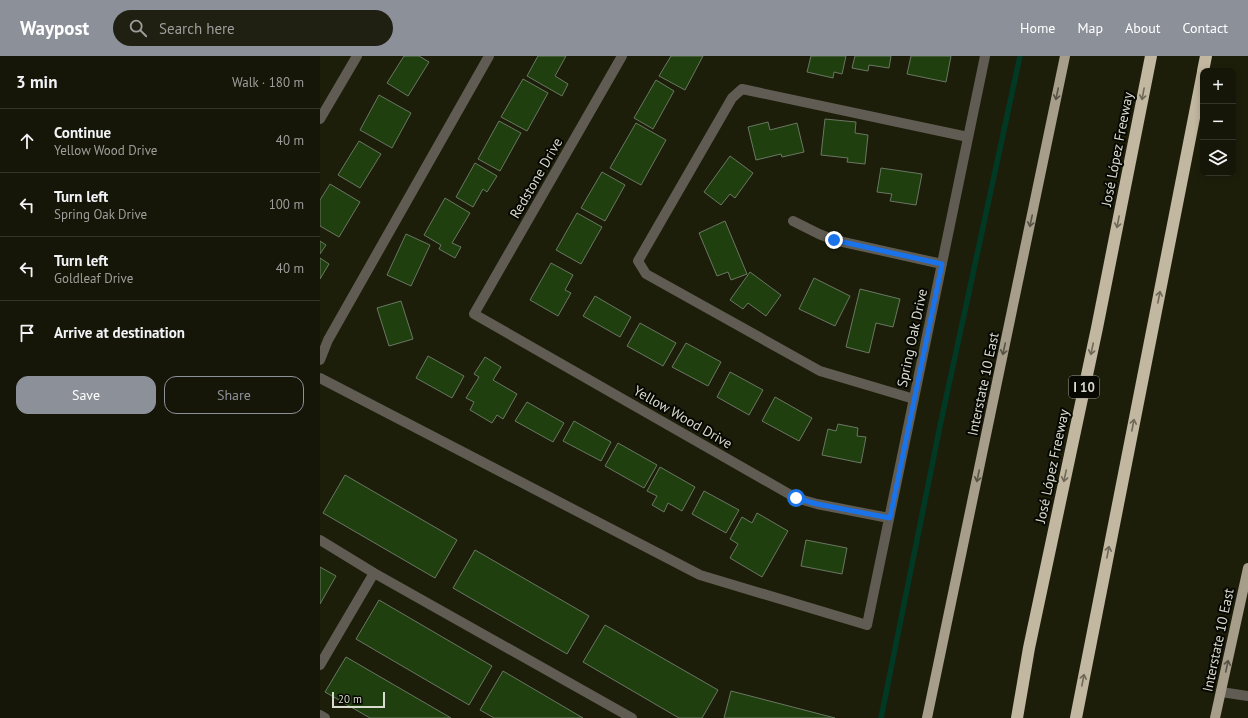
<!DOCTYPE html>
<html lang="en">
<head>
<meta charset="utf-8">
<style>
  body { margin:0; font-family:"PT Sans",sans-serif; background:#1f1f12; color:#f1f3f6 }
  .controls { position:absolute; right:12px; top:12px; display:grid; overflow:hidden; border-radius:8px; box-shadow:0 2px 6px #0003 }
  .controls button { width:36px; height:36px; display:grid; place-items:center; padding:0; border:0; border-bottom:1px solid #353529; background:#161608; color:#f1f3f6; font:20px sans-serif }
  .scale { position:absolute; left:12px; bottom:10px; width:53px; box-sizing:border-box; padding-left:4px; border:2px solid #dadbcf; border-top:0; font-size:11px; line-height:14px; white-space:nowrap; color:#dadbcf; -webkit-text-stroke:3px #070802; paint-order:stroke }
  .stop { position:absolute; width:12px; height:12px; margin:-9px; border:3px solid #1a73e8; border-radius:50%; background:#fff }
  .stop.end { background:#1a73e8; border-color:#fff; box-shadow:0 1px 4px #0008 }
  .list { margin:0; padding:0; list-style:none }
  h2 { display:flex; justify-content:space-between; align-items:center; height:52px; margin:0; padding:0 16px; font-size:17px }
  h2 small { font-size:13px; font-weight:400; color:#9e9f9c }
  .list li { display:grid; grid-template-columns:26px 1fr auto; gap:12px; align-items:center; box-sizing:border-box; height:64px; padding:0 16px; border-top:1px solid #353529 }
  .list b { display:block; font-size:15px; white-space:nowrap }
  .list p { margin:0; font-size:13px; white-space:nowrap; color:#9e9f9c }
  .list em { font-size:13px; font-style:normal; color:#9e9f9c }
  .actions { display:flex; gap:8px; padding:12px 16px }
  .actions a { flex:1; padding:9px 0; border:1px solid #8c9099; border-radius:12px; text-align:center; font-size:14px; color:#8c9099 }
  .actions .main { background:#8c9099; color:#fff }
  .icon { flex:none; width:22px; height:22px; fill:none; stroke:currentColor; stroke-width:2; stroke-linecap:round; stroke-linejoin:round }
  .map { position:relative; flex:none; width:928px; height:662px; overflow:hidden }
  header { display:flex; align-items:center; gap:24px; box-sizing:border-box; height:56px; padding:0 20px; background:#8c9099; color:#fff }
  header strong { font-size:19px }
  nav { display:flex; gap:22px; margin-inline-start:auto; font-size:14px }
  .search { width:280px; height:36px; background:#1f1f12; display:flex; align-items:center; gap:10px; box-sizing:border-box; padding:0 14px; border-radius:22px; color:#9e9f9c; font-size:15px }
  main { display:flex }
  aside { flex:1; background:#161608 }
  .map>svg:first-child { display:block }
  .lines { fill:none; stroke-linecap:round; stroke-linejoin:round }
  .stream { stroke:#013924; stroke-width:5.5 }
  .building { fill:#203f0e; stroke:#697763 }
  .minor { stroke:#615c53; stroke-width:10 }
  .major { stroke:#a69d8a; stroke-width:10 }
  .highway { stroke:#c2b7a0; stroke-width:12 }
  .oneway { stroke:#565246 }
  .oneway2 { stroke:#6e6859 }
  .route { stroke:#1a73e8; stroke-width:5 }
  .labels { text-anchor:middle; stroke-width:4; stroke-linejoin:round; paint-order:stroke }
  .shield { fill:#070802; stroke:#9b9c92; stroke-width:1 }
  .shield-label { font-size:13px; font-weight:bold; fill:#dadbcf }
  .street-label { font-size:14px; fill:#dadbcf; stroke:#070802 }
</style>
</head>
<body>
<header>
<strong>Waypost</strong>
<div class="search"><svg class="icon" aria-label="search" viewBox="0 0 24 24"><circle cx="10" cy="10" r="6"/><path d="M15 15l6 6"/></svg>Search here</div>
<nav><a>Home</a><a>Map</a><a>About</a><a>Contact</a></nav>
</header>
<main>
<aside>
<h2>3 min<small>Walk · 180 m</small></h2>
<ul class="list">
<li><svg class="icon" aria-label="ahead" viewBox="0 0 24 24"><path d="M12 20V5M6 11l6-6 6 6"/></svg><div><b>Continue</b><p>Yellow Wood Drive</p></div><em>40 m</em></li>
<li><svg class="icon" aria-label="left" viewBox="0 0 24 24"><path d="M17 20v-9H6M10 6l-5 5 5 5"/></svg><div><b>Turn left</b><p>Spring Oak Drive</p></div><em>100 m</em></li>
<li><svg class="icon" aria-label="left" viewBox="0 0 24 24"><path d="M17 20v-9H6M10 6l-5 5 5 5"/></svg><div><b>Turn left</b><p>Goldleaf Drive</p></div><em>40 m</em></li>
<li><svg class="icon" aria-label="arrive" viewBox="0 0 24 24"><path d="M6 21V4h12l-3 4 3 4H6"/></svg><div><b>Arrive at destination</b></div></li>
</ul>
<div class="actions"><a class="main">Save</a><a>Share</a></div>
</aside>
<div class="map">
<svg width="928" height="662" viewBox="0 0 928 662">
  <rect width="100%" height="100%" fill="#1d1e0a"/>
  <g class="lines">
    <path class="stream" d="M561 662 620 370 700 0"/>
  </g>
  <path class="building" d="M84 0H99L109 6 88 40 67 27Z
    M218 0H246L235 20 248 28 242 40 207 20Z
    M351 0H383L365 34 339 20Z
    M491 0H526L522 18 514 16 513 22 487 16Z
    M535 0H571L569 12 549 9 548 15 532 12Z
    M591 0H631L626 26 587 18Z
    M203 23 228 37 207 75 181 61Z
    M336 24 354 35 333 73 314 62Z
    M59 39 91 57 72 92 40 74Z
    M505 63 536 66 535 77 548 79 545 108 527 106 528 102 501 99Z
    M179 65 201 77 180 115 158 103Z
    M448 66 450 74 477 67 484 96 462 101 461 98 436 104 428 71Z
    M316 67 346 84 321 129 290 112Z
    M39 85 61 98 40 132 18 119Z
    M410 100 433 117 415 142 410 138 401 149 384 136Z
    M155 107 177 120 167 136 163 133 153 151 136 141Z
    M561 112 602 118 596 149 570 145 572 138 557 136Z
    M282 116 305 129 285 165 261 152Z
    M10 128 40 146 19 181 0 170V144Z
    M125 142 150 157 132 187 141 191 135 202 119 193 121 189 104 179Z
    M257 157 282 171 261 208 236 194Z
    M405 165 427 218 411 224 408 216 397 220 379 177Z
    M86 178 110 189 91 230 67 219Z
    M0 185 6 189 0 198Z
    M0 202 9 208 0 223Z
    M231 207 253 219 245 234 251 237 238 260 210 244Z
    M430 216 461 239 446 260 428 247 423 253 410 244Z
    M494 222 530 240 515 270 479 253Z
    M540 233 580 243 573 271 556 267 549 297 526 291Z
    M275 240 311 261 300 281 263 260Z
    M81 245 93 283 69 290 57 252Z
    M320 267 356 287 343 310 307 290Z
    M366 287 401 306 388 330 352 311Z
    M108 300 144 320 132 342 96 322Z
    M165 301 181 311 173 324 197 338 183 363 177 359 172 367 150 354 154 346 146 342 159 321 154 318Z
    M410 316 443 334 429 359 397 341Z
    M455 341 492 362 479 385 442 365Z
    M207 346 244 367 233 386 195 365Z
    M254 365 291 386 281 405 243 385Z
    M518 368 538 372 537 380 546 381 541 407 502 399 508 373 516 375Z
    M298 387 337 409 324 432 285 410Z
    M340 411 375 431 362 455 348 447 344 456 332 449 337 440 327 435Z
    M25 419 137 484 115 522 3 457Z
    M384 435 419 454 406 477 372 458Z
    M437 457 468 475 442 521 410 502 418 488 410 483 422 461 432 467Z
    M486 484 527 492 522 518 481 510Z
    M155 494 269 560 247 598 133 532Z
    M0 511 16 520 0 548Z
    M59 544 172 610 149 649 36 583Z
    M285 569 398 634 382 662H359L263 606Z
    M26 601 131 662H50L5 636Z
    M183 615 263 662H174L160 654Z
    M411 635 515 662H404Z"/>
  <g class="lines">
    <path class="minor" d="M302 0 154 258 476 442 497 448 569 462
      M0 63 37 0
      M473 165 499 178 514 184 622 208
      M0 304 8 284 169 0
      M0 322 380 519 547 569 665 0
      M594 343 500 315 326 218 318 205 412 42 422 33 648 81
      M0 484 54 517 312 662
      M0 609 54 517
      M901 636 928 640
      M0 659 5 662"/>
    <path class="major" d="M607 662 745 0
      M895 662 928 512"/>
    <path class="highway" d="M883 15 886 0
      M697 662 709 592 777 272 831 0
      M756 662 883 16"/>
  </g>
  <defs><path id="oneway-shaft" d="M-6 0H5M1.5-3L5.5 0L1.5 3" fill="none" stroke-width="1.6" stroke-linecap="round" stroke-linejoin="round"/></defs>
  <g class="oneway">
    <use href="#oneway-shaft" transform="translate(737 38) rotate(102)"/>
    <use href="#oneway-shaft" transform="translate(711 165) rotate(102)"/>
    <use href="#oneway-shaft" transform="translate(684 293) rotate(102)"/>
    <use href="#oneway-shaft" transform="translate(658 420) rotate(102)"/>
    <use href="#oneway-shaft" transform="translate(907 610) rotate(-78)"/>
  </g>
  <g class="oneway2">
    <use href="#oneway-shaft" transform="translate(823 38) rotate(101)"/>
    <use href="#oneway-shaft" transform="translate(798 166) rotate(101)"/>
    <use href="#oneway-shaft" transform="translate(839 241) rotate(-79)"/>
    <use href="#oneway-shaft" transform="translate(772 293) rotate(102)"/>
    <use href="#oneway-shaft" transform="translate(813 369) rotate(-79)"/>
    <use href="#oneway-shaft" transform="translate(745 420) rotate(102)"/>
    <use href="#oneway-shaft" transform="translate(788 496) rotate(-79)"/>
    <use href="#oneway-shaft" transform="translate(763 624) rotate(-79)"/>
  </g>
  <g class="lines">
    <path class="route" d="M476 442 497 448 570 462 622 208 514 184"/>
  </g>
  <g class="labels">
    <rect class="shield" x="749" y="320" width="30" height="22" rx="3"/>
    <g class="shield-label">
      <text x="764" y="336">I 10</text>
    </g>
    <g class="street-label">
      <text transform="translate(797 93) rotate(-79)" y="5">José López Freeway</text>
      <text transform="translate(216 122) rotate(-60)" y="5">Redstone Drive</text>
      <text transform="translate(592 282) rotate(-78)" y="5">Spring Oak Drive</text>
      <text transform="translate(663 328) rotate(-78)" y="5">Interstate 10 East</text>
      <text transform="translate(363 361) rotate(30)" y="5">Yellow Wood Drive</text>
      <text transform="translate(732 410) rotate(-78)" y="5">José López Freeway</text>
      <text transform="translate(898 584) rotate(-78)" y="5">Interstate 10 East</text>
    </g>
  </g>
</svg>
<div class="controls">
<button>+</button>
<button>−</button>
<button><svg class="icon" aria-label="layers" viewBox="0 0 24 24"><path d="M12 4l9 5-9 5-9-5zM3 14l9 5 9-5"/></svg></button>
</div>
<div class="scale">20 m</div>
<div class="stop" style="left:476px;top:442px"></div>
<div class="stop end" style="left:514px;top:184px"></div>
</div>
</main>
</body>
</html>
